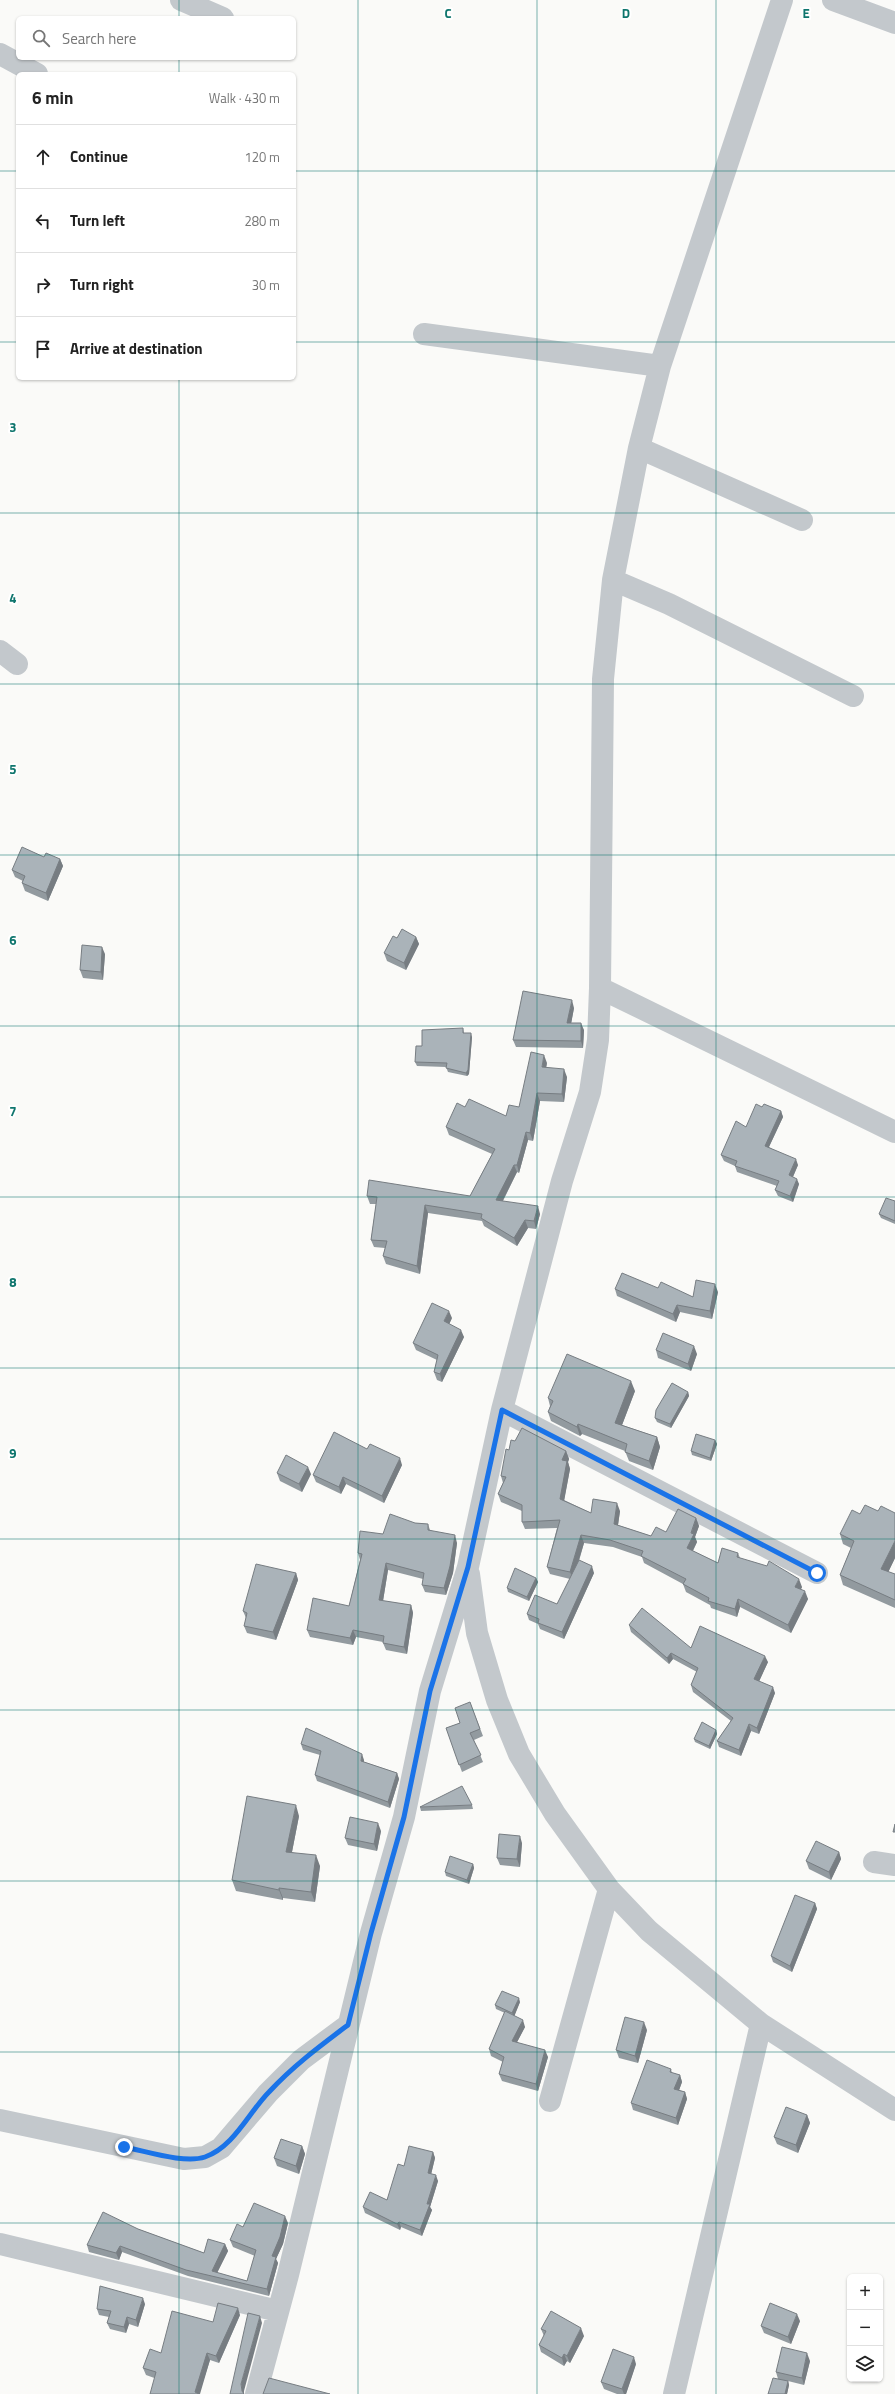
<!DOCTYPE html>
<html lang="en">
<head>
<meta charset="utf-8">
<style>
  body { margin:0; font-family:"Titillium Web",sans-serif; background:#f2f2f2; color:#222 }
  .controls { position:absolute; right:12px; bottom:12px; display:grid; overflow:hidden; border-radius:6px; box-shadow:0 1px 3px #0004 }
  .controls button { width:36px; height:36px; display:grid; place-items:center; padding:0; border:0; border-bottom:1px solid #e0e0e0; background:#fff; color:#222; font:20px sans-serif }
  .stop { position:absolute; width:12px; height:12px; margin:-9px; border:3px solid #1a73e8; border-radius:50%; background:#fff }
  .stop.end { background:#1a73e8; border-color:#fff; box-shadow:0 1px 4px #0008 }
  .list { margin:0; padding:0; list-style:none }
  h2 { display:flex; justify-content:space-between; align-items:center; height:52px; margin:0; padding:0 16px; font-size:17px }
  h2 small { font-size:13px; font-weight:400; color:#767676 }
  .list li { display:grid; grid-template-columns:26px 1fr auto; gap:12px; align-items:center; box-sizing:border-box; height:64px; padding:0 16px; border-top:1px solid #e0e0e0 }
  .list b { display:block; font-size:15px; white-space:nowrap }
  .list em { font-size:13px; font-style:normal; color:#767676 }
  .icon { flex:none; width:22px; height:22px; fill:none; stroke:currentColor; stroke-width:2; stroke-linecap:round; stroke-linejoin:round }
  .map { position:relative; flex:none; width:895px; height:2394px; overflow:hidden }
  .search { position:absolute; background:#fff; box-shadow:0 1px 3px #0004; left:16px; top:16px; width:280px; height:44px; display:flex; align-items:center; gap:10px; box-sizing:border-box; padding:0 14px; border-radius:6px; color:#767676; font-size:15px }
  .panel { position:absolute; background:#fff; box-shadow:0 1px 3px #0004; left:16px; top:72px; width:280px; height:308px; border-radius:6px }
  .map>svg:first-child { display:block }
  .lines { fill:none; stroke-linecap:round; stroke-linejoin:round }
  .minor { stroke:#c3c8cc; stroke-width:22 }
  .wall { fill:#929a9f }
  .shaded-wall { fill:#777d82 }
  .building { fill:#aab3b9; stroke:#777d82 }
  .route { stroke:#1a73e8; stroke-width:5 }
  .grid { fill:none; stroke:#0f766e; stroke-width:1; stroke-opacity:0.55 }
  .grid-label { font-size:13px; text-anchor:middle; font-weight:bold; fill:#0f766e; stroke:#fff; stroke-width:4; stroke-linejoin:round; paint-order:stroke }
</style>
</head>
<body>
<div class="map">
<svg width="895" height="2394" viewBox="0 0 895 2394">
  <rect width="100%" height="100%" fill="#fafaf8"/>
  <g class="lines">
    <path class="minor" d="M181 0 223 18
      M833 0 895 23
      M0 54 37 74
      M424 334 660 366
      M639 448 802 520
      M613 580 669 604 853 696
      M0 651 17 664
      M600 988 895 1132
      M502 1410 817 1573
      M469 1574 477 1633 497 1700 519 1754 555 1814 609 1889 649 1931 761 2024 895 2110
      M874 1862 895 1865
      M550 2101 609 1889
      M0 2120 184 2159 205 2157 221 2148 268 2093 301 2060 348 2025
      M0 2244 278 2311
      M256 2394 288 2275 371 1933 404 1817 430 1691 468 1567 502 1410 562 1181 590 1092 598 1040 600 988 603 679 613 580 639 448 660 366 782 0
      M674 2394 761 2024"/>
  </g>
  <path class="wall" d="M44 857 60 859 63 866 48 901 25 891 22 883 23 881 15 877 12 870Z
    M416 937 419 944 406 970 387 961 384 953 397 938Z
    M105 954 103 980 83 978 80 970Z
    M574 1008 571 1023 584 1030 583 1048 516 1047 513 1040Z
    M463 1028 464 1033 472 1037 469 1074 467 1076 448 1072 446 1067 417 1066 415 1062 422 1046Z
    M547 1063 546 1067 567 1077 564 1102 540 1101 533 1141 528 1140 519 1173 517 1172 503 1201 540 1214 536 1229 528 1228 517 1246 484 1226 482 1221 428 1213 420 1274 386 1264 383 1256 385 1248 374 1247 371 1240 376 1204H370L367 1196H470L492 1154 449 1135 446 1127 465 1107 506 1116 519 1107Z
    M762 1107 781 1111 783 1117 769 1147 798 1165 793 1177 799 1184 793 1202 778 1196 775 1190 777 1186 737 1172 735 1166 724 1161 721 1155 746 1127Z
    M895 1201V1224L881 1218 879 1214Z
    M658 1288 693 1297 718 1292 712 1319 680 1312 676 1322 617 1296 615 1289Z
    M452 1318 449 1324 464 1337 442 1382 437 1380 434 1372 437 1360 416 1350 413 1343Z
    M656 1350 697 1354 691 1371 658 1358Z
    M635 1391 622 1425 657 1437 660 1447 653 1470 629 1461 625 1451 582 1434 580 1436 551 1421 548 1412 550 1406 548 1398Z
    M688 1392 689 1396 671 1428 657 1422 655 1418Z
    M715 1440 717 1444 711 1461 692 1455 691 1451Z
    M367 1449 402 1465 384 1503 346 1484 341 1494 316 1482 313 1475Z
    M509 1450 566 1451 569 1459 568 1462 570 1469 564 1500 591 1513 620 1511 618 1525 651 1536 666 1532 696 1518 699 1526 695 1537 697 1542 693 1551 718 1563 738 1553 740 1558 802 1587 801 1589 808 1599 791 1633 740 1607 737 1617 711 1608 710 1605 686 1592 683 1584 644 1563 642 1557 613 1547 584 1543 579 1561 594 1573 564 1639 540 1629 538 1624 529 1620 527 1614 557 1604 570 1579 550 1574 547 1567 557 1528 525 1529 522 1522V1511L501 1502 498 1494 503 1483 501 1476Z
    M277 1473 311 1474 302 1492 280 1481Z
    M878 1511 895 1513V1558L888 1572 895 1574V1608L843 1585 840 1575 851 1548 843 1544 840 1534 860 1514Z
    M415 1523 428 1524 430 1530 457 1543 453 1573 446 1595 425 1592 422 1585 423 1579 388 1570 383 1601 411 1605 413 1613 407 1654 386 1650 383 1643V1642L356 1637 353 1645 310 1637 307 1630 349 1606 360 1560 358 1553 383 1534Z
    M296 1573 298 1580 276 1640 247 1633 244 1626 246 1618 243 1611Z
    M536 1578 538 1582 529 1601 508 1592 507 1588Z
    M629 1625 691 1648 768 1662 759 1681 775 1693 759 1734 751 1731 741 1756 719 1747 717 1741 731 1721 693 1692 691 1685 697 1672 673 1659 669 1664 631 1632Z
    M470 1702 483 1736 474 1740 483 1762 462 1772 446 1728 460 1723Z
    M716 1730 717 1734 710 1749 695 1742 694 1739Z
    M301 1744 364 1760V1762L397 1773 399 1779 390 1808 317 1781 315 1775 320 1755 303 1750Z
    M472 1805 473 1809 421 1811 420 1807Z
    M299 1816 292 1852 320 1866 315 1902 283 1898V1900L236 1891 232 1880Z
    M381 1831 377 1851 348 1845 345 1838Z
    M522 1843 520 1867 500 1865 497 1858Z
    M839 1852 841 1859 831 1880 809 1869 806 1861Z
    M473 1864 474 1868 469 1884 446 1876 445 1872Z
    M815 1903 817 1909 792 1972 773 1962 771 1956Z
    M520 2002 514 2016 525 2027 517 2042 548 2057 538 2091 502 2081 499 2074 503 2062 491 2056 489 2049 505 2013 496 2009 495 2005Z
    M647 2030 638 2063 619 2058 616 2050Z
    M671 2069 672 2073 680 2075 682 2082 679 2090 685 2092 687 2099 678 2125 633 2110 631 2103Z
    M807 2115 810 2123 798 2153 777 2144 774 2137Z
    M302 2146 305 2154 299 2174 277 2166 274 2158Z
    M433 2152 435 2158 431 2174 438 2181 430 2207 432 2210 422 2236 401 2227 400 2230 365 2213 363 2207 387 2200 404 2166Z
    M288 2223 283 2244 276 2259 278 2263 269 2296 188 2276 122 2252 119 2260 89 2252 87 2245 138 2229 204 2253 225 2244 228 2251 217 2273 247 2281 255 2256 233 2247 230 2240 243 2227Z
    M145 2304 138 2327 129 2324 126 2333 110 2329 107 2323 109 2317 99 2315 97 2309Z
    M240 2315 219 2363 210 2360 199 2394 146 2375 143 2368 161 2353 213 2322Z
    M800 2321 791 2344 764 2333 761 2326Z
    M541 2329 584 2336 570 2363 567 2361 564 2366 541 2352 539 2345 544 2336Z
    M810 2361 804 2385 788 2381 789 2385 787 2394H768L778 2379 776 2372Z
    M636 2364 626 2394H617L604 2389 601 2382Z"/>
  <path class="shaded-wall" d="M60 859 63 866 48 901 46 893Z
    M416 937 419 944 406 970 404 963Z
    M102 947 105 954 103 980 101 972Z
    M572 1000 574 1008 570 1030 567 1023Z
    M581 1023 584 1030 583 1048 581 1041Z
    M471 1033 472 1037 469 1074 467 1076 466 1073Z
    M544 1055 547 1063 545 1074 542 1067Z
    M564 1069 567 1077 564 1102 562 1094Z
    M537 1093 540 1101 533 1141 530 1133Z
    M781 1111 783 1117 767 1151 765 1146Z
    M526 1132 528 1140 519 1173 517 1165Z
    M796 1159 798 1165 791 1181 789 1175Z
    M514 1165 517 1172 499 1208 496 1200Z
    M797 1179 799 1184 793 1202 790 1196Z
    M425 1205 428 1213 420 1274 417 1266Z
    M538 1206 540 1214 536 1229 534 1221Z
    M525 1220 528 1228 517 1246 514 1238Z
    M715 1284 718 1292 712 1319 710 1311Z
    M677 1305 680 1312 676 1322 673 1314Z
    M449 1311 452 1318 447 1329 444 1321Z
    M461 1330 464 1337 442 1382 440 1374Z
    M694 1346 697 1354 691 1371 688 1364Z
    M631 1381 635 1391 619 1433 615 1423Z
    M688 1392 689 1396 671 1428 670 1424Z
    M578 1424 582 1434 580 1436 577 1427Z
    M657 1437 660 1447 653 1470 649 1461Z
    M715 1440 717 1444 711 1461 710 1458Z
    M566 1451 569 1459 568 1462 570 1469 563 1507 560 1499 562 1460Z
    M400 1458 402 1465 384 1503 382 1496Z
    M308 1467 311 1474 302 1492 299 1484Z
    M343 1477 346 1484 341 1494 339 1487Z
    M617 1503 620 1511 617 1532 614 1524Z
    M696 1518 699 1526 695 1537 697 1542 690 1556 687 1548Z
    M455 1535 457 1543 453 1573 446 1595 444 1588Z
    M581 1535 584 1543 573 1579 570 1572Z
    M895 1541V1558L885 1579 881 1569Z
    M386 1563 388 1570 382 1607 379 1600Z
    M592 1566 594 1573 564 1639 562 1632Z
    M296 1573 298 1580 276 1640 273 1632Z
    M536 1578 538 1582 529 1601 527 1597Z
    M799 1579 802 1587 798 1595 795 1587Z
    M805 1591 808 1599 791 1633 788 1625Z
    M738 1599 740 1607 737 1617 735 1609Z
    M411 1605 413 1613 407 1654 404 1647Z
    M353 1630 356 1637 353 1645 350 1638Z
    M671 1653 673 1659 669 1664 667 1658Z
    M765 1656 768 1662 757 1686 754 1679Z
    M773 1687 775 1693 759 1734 757 1728Z
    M749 1724 751 1731 741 1756 739 1750Z
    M716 1730 717 1734 710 1749 709 1746Z
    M362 1754 364 1760 363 1766 361 1761Z
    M397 1773 399 1779 390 1808 388 1802Z
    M296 1805 299 1816 290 1862 286 1852Z
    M378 1823 381 1831 377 1851 374 1844Z
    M520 1836 522 1843 520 1867 517 1859Z
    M839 1852 841 1859 831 1880 829 1872Z
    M316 1855 320 1866 315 1902 311 1892Z
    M473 1864 474 1868 469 1884 467 1880Z
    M279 1888 283 1898V1900L279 1890Z
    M815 1903 817 1909 792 1972 790 1966Z
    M519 1998 520 2002 514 2017 512 2013Z
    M523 2020 525 2027 514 2048 512 2041Z
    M644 2022 647 2030 638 2063 635 2056Z
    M545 2050 548 2057 538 2091 536 2084Z
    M680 2075 682 2082 677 2096 674 2089Z
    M685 2092 687 2099 678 2125 676 2118Z
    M807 2115 810 2123 798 2153 796 2145Z
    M302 2146 305 2154 299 2174 296 2166Z
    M433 2152 435 2158 430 2179 428 2173Z
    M436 2175 438 2181 430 2207 432 2210 422 2236 420 2230Z
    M285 2216 288 2223 283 2244 276 2259 278 2263 269 2296 267 2289 272 2256Z
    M399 2222 401 2227 400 2230 397 2224Z
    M225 2244 228 2251 215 2277 212 2271Z
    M120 2246 122 2252 119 2260 116 2253Z
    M143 2298 145 2304 138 2327 136 2320Z
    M238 2308 240 2315 219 2363 216 2356Z
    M797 2314 800 2321 791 2344 788 2337Z
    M260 2316 262 2323 244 2391V2394H243L242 2391 241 2384Z
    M127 2317 129 2324 126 2333 124 2327Z
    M581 2328 584 2336 570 2363 567 2356Z
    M207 2353 210 2360 200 2394H196L195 2392Z
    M807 2353 810 2361 804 2385 802 2378Z
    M564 2354 567 2361 564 2366 562 2358Z
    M634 2357 636 2364 626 2394H624L622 2389Z
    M788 2381 789 2385 787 2394H785Z"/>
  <path class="building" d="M22 847 44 857 46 853 60 859 46 893 22 883 25 876 12 870Z
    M402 929 416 937 404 963 384 953 393 936 397 938Z
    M82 945 102 947 101 972 80 970Z
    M523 991 572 1000 567 1023H581V1041L513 1040Z
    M463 1028V1033H471L468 1070 466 1073 446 1068 447 1063 415 1062 416 1046H422V1030Z
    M531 1052 544 1055 542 1067 564 1069 562 1094 537 1093 530 1133 526 1132 517 1165H514L496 1200 538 1206 534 1221 525 1220 514 1238 481 1218 482 1214 425 1205 417 1266 383 1256 387 1241 371 1240 377 1197 367 1196 369 1180 470 1196 495 1149 446 1127 457 1103 465 1107 469 1099 506 1116 509 1105 519 1107Z
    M756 1104 762 1107 764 1104 781 1111 765 1146 796 1159 789 1175 797 1179 790 1196 775 1190 779 1181 735 1166 737 1161 721 1155 736 1121 746 1127Z
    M886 1198 895 1201V1221L879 1214Z
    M622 1273 658 1288 661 1282 693 1297 696 1280 715 1284 710 1311 677 1305 673 1314 615 1289Z
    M432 1303 449 1311 444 1321 461 1330 440 1374 434 1372 438 1355 413 1343Z
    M663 1333 694 1346 688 1364 656 1350Z
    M567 1354 631 1381 615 1423 657 1437 649 1461 625 1452 627 1444 578 1424 577 1427 548 1412 553 1401 548 1398Z
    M672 1383 688 1392 670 1424 655 1418 656 1410Z
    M522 1428 566 1451 562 1460 567 1461 560 1499 591 1513 593 1499 617 1503 614 1524 651 1536 656 1527 666 1532 678 1509 696 1518 691 1533 694 1534 687 1548 718 1563 722 1548 738 1553 737 1557 767 1566 769 1561 799 1579 795 1587 805 1591 788 1625 738 1599 735 1609 708 1601 709 1598 683 1584 686 1579 641 1556 643 1551 610 1540 581 1535 570 1572 547 1567 560 1520 522 1522V1505L498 1494 506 1477 501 1476 506 1449 509 1450 511 1440 515 1441Z
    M334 1432 367 1449 370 1444 400 1458 382 1496 343 1477 339 1487 313 1475Z
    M696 1434 715 1440 710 1458 691 1451Z
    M286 1455 308 1467 299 1484 277 1473Z
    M865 1505 878 1511 881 1506 895 1513V1541L881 1569 895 1574V1600L840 1575 854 1541 840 1534 852 1510 860 1514Z
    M390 1514 415 1523 428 1524V1530L455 1535 450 1566 444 1588 422 1585 424 1573 386 1563 379 1600 411 1605 404 1647 383 1643 384 1636 353 1630 350 1638 307 1630 313 1598 349 1606 362 1554 358 1553 360 1531 383 1534Z
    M579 1560 592 1566 562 1632 538 1623 539 1619 527 1614 535 1595 557 1604Z
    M256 1564 296 1573 273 1632 244 1626 247 1613 243 1611Z
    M515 1568 536 1578 527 1597 507 1588Z
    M642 1608 691 1648 700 1626 765 1656 754 1679 773 1687 757 1728 749 1724 739 1750 717 1741 733 1718 691 1685 698 1668 671 1653 667 1658 629 1625Z
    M470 1702 480 1729 470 1733 481 1755 459 1765 446 1728 460 1723 455 1708Z
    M702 1722 716 1730 709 1746 694 1739Z
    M306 1728 362 1754 361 1761 397 1773 388 1802 315 1775 321 1751 301 1744Z
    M462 1786 472 1805 420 1807Z
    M247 1796 296 1805 286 1852 316 1855 311 1892 279 1888V1890L232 1880Z
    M350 1817 378 1823 374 1844 345 1838Z
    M895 1824V1832H893Z
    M499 1834 520 1836 517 1859 497 1858Z
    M816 1841 839 1852 829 1872 806 1861Z
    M450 1856 473 1864 467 1880 445 1872Z
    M795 1895 815 1903 790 1966 771 1956Z
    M502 1991 519 1998 512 2013 495 2005Z
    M505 2011 523 2020 512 2041 545 2050 536 2084 499 2074 504 2057 489 2049Z
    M625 2017 644 2022 635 2056 616 2050Z
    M647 2060 671 2069 670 2072 680 2075 674 2089 685 2092 676 2118 631 2103Z
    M786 2107 807 2115 796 2145 774 2137Z
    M281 2139 302 2146 296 2166 274 2158Z
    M409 2146 433 2152 428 2173 436 2175 427 2204H430L420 2230 399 2222 397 2224 363 2207 370 2192 387 2200 398 2164 404 2166Z
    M254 2203 285 2216 280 2237 272 2256 276 2257 267 2289 186 2270 120 2246 116 2253 87 2245 103 2212 138 2229 204 2253 208 2239 225 2244 212 2271 247 2281 256 2250 230 2240 237 2224 243 2227Z
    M100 2286 143 2298 136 2320 127 2317 124 2327 107 2323 111 2311 97 2309Z
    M218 2303 238 2308 216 2356 207 2353 195 2392 199 2394H150L156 2372 143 2368 150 2349 161 2353 172 2311 213 2322Z
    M770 2303 797 2314 788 2337 761 2326Z
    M551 2311 581 2328 567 2356 564 2354 562 2358 539 2345 546 2331 541 2329Z
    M248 2313 260 2316 241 2384 242 2391 244 2394H230Z
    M782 2347 807 2353 802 2378 776 2372Z
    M613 2349 634 2357 622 2389 601 2382Z
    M269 2378 330 2394H263Z
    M773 2378 788 2381 785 2394H768Z"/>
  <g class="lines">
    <path class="route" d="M124 2147C146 2151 184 2164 205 2157 234 2147 249 2112 269 2092 293 2066 320 2046 348 2025L371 1933 404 1817 430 1691 468 1567 502 1410 817 1573"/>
  </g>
  <path class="grid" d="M179 0V18M358 0V2394M537 0V2394M716 0V2394M179 58V74M0 171H18M294 171H895M0 342H18M294 342H895M179 378V2394M0 513H895M0 684H895M0 855H895M0 1026H895M0 1197H895M0 1368H895M0 1539H895M0 1710H895M0 1881H895M0 2052H895M0 2223H895"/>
  <g class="grid-label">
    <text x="448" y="18">C</text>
    <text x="626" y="18">D</text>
    <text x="806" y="18">E</text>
    <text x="13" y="432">3</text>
    <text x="13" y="603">4</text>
    <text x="13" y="774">5</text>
    <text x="13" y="945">6</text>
    <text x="13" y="1116">7</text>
    <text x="13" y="1287">8</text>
    <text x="13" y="1458">9</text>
  </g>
</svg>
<div class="controls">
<button>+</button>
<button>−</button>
<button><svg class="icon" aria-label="layers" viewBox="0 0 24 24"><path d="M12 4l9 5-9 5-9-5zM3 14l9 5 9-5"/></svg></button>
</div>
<div class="stop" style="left:817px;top:1573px"></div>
<div class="stop end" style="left:124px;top:2147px"></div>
<div class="search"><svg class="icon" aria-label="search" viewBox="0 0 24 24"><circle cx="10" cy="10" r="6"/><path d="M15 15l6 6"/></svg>Search here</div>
<section class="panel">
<h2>6 min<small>Walk · 430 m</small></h2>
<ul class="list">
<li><svg class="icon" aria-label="ahead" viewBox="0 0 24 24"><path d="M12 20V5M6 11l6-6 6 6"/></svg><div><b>Continue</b></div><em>120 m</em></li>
<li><svg class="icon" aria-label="left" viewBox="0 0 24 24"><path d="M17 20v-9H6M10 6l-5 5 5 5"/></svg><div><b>Turn left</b></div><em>280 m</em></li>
<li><svg class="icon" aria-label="right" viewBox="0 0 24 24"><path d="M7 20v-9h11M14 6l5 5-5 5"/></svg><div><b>Turn right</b></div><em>30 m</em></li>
<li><svg class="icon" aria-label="arrive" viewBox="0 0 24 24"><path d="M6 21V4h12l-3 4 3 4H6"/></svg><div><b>Arrive at destination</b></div></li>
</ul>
</section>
</div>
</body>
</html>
